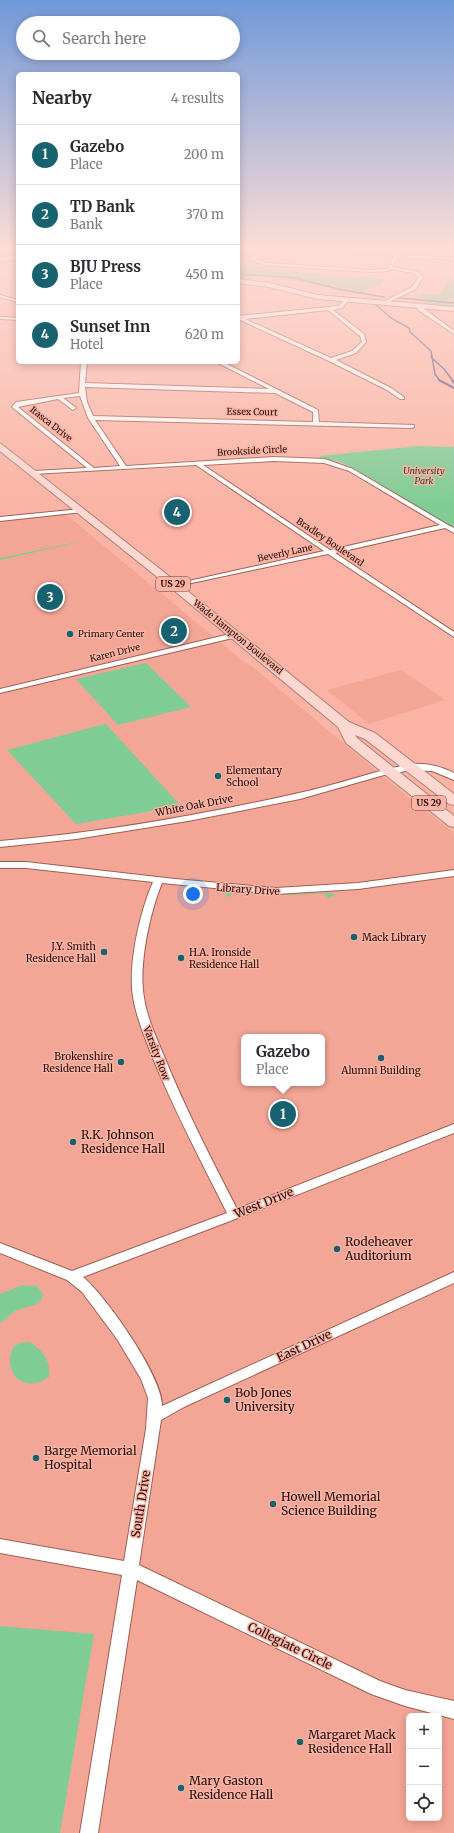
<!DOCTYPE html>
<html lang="en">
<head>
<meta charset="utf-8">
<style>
  body { margin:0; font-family:Merriweather,serif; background:#f2f2f3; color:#2b2b33 }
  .controls { position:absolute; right:12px; bottom:12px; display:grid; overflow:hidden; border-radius:6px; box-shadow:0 2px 10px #0003 }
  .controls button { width:36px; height:36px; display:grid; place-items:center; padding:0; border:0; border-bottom:1px solid #e1e1e2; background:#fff; color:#2b2b33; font:20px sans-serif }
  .you { position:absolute; left:193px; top:894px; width:14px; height:14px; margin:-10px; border:3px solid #fff; border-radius:50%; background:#1a73e8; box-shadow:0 0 0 6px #1a73e833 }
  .badge { display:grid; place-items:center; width:26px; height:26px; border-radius:50%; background:#18626f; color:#fff; font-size:13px; font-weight:700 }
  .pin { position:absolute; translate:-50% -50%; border:2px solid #fff; box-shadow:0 1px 4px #0006 }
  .popup { position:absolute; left:241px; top:1034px; width:84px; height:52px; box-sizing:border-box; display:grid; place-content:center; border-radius:6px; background:#fff; filter:drop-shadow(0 1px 3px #0005); font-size:13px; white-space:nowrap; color:#7c7c81 }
  .popup b { font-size:15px; color:#2b2b33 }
  .popup::after { content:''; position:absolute; left:50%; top:100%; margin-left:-8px; border:8px solid transparent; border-top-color:#fff }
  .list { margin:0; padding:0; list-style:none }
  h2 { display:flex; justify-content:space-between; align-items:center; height:52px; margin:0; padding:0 16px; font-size:17px }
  h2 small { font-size:13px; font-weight:400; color:#7c7c81 }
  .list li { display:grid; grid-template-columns:26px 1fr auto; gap:12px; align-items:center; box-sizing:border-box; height:60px; padding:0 16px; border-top:1px solid #e1e1e2 }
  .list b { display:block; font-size:15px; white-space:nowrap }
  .list p { margin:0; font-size:13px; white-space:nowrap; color:#7c7c81 }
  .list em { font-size:13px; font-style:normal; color:#7c7c81 }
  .icon { flex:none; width:22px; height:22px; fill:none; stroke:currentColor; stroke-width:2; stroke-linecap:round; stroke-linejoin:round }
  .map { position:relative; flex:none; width:454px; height:1833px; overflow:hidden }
  .search { position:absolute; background:#fff; box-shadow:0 2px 10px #0003; left:16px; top:16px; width:224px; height:44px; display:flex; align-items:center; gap:10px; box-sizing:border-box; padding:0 14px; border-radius:22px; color:#7c7c81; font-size:15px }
  .panel { position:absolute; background:#fff; box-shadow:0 2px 10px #0003; left:16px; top:72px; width:224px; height:292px; border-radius:6px }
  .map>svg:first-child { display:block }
  .built { fill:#f4a696; fill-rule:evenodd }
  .green { fill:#7fcc94 }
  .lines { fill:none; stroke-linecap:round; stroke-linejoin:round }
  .stream-far1 { stroke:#4c518a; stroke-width:1.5 }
  .stream { stroke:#4c518a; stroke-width:2 }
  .street-casing { stroke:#9e5f52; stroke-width:2 }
  .secondary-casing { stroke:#9e5f52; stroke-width:2 }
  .primary-casing { stroke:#b08076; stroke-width:2 }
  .street { fill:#fff; fill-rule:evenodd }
  .secondary { fill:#feece8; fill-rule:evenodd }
  .primary { fill:#fdd8d0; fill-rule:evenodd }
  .poi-dot { fill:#18626f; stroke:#fab3a4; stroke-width:1.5 }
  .labels { text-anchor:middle; stroke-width:3; stroke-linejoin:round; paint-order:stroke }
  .far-street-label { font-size:9px; fill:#250c08; stroke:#fab3a4 }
  .far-park-label { font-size:9px; font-style:italic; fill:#1f462b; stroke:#fab3a4 }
  .shield { fill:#fab3a4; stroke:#653e37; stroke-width:1 }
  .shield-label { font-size:9px; font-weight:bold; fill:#250c08 }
  .far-poi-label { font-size:9px; fill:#250c08; stroke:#fab3a4; text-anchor:start }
  .poi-label { font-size:10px; fill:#250c08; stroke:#fab3a4; text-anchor:start }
  .street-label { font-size:10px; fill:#250c08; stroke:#fab3a4 }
  .near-poi-label { font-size:12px; fill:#250c08; stroke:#fab3a4; text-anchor:start }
  .near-street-label { font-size:12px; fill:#250c08; stroke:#fab3a4 }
</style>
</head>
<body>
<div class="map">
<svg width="454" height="1833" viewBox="0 0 454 1833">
  <rect width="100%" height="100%" fill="#fab3a4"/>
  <path class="built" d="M64 513 248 665H250L392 784 454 833V1833H0V520ZM244 1037H322V1083H244ZM409 1716H439V1818H409Z
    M401 670 445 700 369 724 327 690Z"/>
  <path class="green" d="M238 251H256L246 256 242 261 245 265 304 273 384 279 380 286 370 287 361 294 286 279 253 277 243 280 238 279Z
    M447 281H454V298L445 300 454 301V308L422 305 428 299 414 297C422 292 431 296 440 294Z
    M418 446 454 447V528L347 465 337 461 319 459 320 456Z
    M78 542H80L0 560V558Z
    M146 663 191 707 118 725 76 679Z
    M105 724H106L181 806 76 824 7 750Z
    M228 892 282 894 330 893 335 894 329 899 325 894 278 895 232 893 231 896 226 897 225 894Z
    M23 1285 37 1286 43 1294C40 1310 23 1305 12 1313 8 1317 5 1320 0 1323V1294Z
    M29 1342C43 1349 51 1362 49 1377 24 1395 2 1373 13 1347L20 1343Z
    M0 1626 94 1634 60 1833H0Z"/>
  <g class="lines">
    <path class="stream-far1" d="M0 255 18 253
      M238 274 295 278 343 290 384 297
      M400 298 454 303
      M375 304 391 318 409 328 410 332 431 351 435 374 440 381
      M431 357 444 369 453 381"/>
    <path class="stream" d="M439 380 454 388
      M452 380 454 383"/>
    <g class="street-casing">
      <path id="street" d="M0 251H8L0 253Z
        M262 251H267L255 259 267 263 371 270 387 269 394 256 332 251 454 258V260L398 257 392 267 416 271 423 277 416 289 385 304 383 302 412 287 419 277 413 273 391 269 388 271 371 272 266 265 251 260V258Z
        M0 295 18 300V302L0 297Z
        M345 299 349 300 342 308 333 310 364 334 366 342 356 353 336 360 391 388 404 397V399H400L387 390 329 361 238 319V316L339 306ZM328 310 360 336 362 342 352 351 331 358 245 319Z
        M419 305 454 331V334L418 310 417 306Z
        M0 317 18 318V320L0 319Z
        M81 362H87L85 383 269 389 216 362H223L318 410 319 422 414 425V427L412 428 95 420 126 466 274 457 325 459 353 469 448 525 454 528V533L445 528 335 553 454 632V637L328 554 173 587V585L175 584 324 551 196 465 32 474V472L34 471 87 468 12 407 16 402 79 393ZM85 387 275 393 313 412V422L93 416 87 402ZM80 396 88 418 120 466 94 468 18 407 58 399 73 410 76 408 75 407 63 398ZM274 461 324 463 349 471 440 525 330 550 203 465Z
        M81 509 83 510V512L0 521V517Z
        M234 633 238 635 237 637 0 693V689Z
        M411 764C426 763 440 766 454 773V780L432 771 411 770 384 775 300 799 188 821 76 839 0 847V841C101 833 201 815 299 793 337 785 373 771 411 764Z
        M0 862H26L175 879 276 888 358 883 454 870V876L358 889 276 894 162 883C150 912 140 960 143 990 145 1013 155 1035 164 1056 185 1108 211 1158 237 1209L454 1124V1133L238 1218 83 1277C105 1295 163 1377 162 1406L454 1272V1283L184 1407 161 1420 139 1565 380 1681 405 1690 454 1701V1719L405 1706 371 1694 137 1580 98 1833H80L122 1575 0 1553V1539L124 1561 146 1429 148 1398 141 1379 117 1339 82 1292 67 1280 0 1253V1243L72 1271 227 1213C201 1161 174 1110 152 1056 144 1035 134 1012 132 989 130 957 140 912 153 882L26 868H0Z"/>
    </g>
    <g class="secondary-casing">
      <path id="secondary" d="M18 255V259L0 262V258Z
        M238 279 269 283 318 295 454 307V311L318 299 269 287 238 283Z"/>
    </g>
    <g class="primary-casing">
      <path id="primary" d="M0 443 179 584 349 722 375 733 454 794V805L449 804 365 739 355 735 357 738 454 816V827L449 826 346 743 338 727 171 588 0 451Z"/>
    </g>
    <use href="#street" class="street"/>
    <use href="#secondary" class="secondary"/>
    <use href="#primary" class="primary"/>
  </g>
  <linearGradient id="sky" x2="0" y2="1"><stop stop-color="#7098d9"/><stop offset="0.49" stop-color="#fdddd6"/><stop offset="1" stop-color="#fdddd6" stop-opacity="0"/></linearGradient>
  <rect width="454" height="508" fill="url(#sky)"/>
  <g class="poi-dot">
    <circle cx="70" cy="634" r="4"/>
    <circle cx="218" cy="776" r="4"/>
    <circle cx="354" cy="937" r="4"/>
    <circle cx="104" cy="952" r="4"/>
    <circle cx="181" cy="958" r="4"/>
    <circle cx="381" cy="1058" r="4"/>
    <circle cx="121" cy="1062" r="4"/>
    <circle cx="73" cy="1142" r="4"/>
    <circle cx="337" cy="1249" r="4"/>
    <circle cx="227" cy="1400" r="4"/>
    <circle cx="36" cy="1458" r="4"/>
    <circle cx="273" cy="1504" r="4"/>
    <circle cx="300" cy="1742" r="4"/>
    <circle cx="181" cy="1788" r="4"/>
  </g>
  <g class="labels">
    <g class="far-street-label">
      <text transform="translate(252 412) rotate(1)" y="3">Essex Court</text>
      <text transform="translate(51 424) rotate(38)" y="3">Itasca Drive</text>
      <text transform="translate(252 451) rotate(-3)" y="3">Brookside Circle</text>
      <text transform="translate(330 542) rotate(34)" y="3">Bradley Boulevard</text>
      <text transform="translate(285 553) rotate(-12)" y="3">Beverly Lane</text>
      <text transform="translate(238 637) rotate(39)" y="3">Wade Hampton Boulevard</text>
      <text transform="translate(115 653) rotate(-14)" y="3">Karen Drive</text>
    </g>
    <g class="far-park-label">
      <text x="424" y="474">University<tspan x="424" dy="10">Park</tspan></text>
    </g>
    <g class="shield">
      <rect x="156" y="577" width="34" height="14" rx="3"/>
      <rect x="412" y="796" width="34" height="14" rx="3"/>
    </g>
    <g class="shield-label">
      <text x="173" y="587">US 29</text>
      <text x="429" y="806">US 29</text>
    </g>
    <g class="far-poi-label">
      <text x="78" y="637">Primary Center</text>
    </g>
    <g class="poi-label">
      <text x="226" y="774">Elementary<tspan x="226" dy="12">School</tspan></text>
      <text x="362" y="941">Mack Library</text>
      <text x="96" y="950" text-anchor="end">J.Y. Smith<tspan x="96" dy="12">Residence Hall</tspan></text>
      <text x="189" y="956">H.A. Ironside<tspan x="189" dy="12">Residence Hall</tspan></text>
      <text x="113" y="1060" text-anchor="end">Brokenshire<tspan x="113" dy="12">Residence Hall</tspan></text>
      <text x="381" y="1074" text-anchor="middle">Alumni Building</text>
    </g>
    <g class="street-label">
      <text transform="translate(194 805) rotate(-11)" y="4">White Oak Drive</text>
      <text transform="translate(248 889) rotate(4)" y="4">Library Drive</text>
      <text transform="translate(157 1053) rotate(69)" y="4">Varsity Row</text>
    </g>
    <g class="near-poi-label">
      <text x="81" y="1139">R.K. Johnson<tspan x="81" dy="14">Residence Hall</tspan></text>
      <text x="345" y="1246">Rodeheaver<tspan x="345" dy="14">Auditorium</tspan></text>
      <text x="235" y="1397">Bob Jones<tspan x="235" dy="14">University</tspan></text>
      <text x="44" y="1455">Barge Memorial<tspan x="44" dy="14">Hospital</tspan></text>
      <text x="281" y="1501">Howell Memorial<tspan x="281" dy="14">Science Building</tspan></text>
      <text x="308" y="1739">Margaret Mack<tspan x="308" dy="14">Residence Hall</tspan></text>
      <text x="189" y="1785">Mary Gaston<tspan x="189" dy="14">Residence Hall</tspan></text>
    </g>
    <g class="near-street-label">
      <text transform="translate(264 1203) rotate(-22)" y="4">West Drive</text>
      <text transform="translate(304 1346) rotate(-25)" y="4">East Drive</text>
      <text transform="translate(141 1504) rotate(-81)" y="4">South Drive</text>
      <text transform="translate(290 1646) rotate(26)" y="4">Collegiate Circle</text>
    </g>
  </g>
</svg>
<div class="controls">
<button>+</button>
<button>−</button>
<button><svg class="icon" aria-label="locate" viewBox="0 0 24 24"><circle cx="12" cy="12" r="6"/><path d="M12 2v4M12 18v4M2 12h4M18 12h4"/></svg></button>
</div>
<div class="you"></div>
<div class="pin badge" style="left:283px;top:1114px">1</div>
<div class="popup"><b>Gazebo</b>Place</div>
<div class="pin badge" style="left:174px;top:631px">2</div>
<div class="pin badge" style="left:50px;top:597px">3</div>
<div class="pin badge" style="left:177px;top:512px">4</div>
<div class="search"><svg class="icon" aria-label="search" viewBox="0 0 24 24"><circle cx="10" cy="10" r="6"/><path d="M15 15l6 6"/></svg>Search here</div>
<section class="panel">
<h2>Nearby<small>4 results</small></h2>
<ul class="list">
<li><span class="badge">1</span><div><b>Gazebo</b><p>Place</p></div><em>200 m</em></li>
<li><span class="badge">2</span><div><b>TD Bank</b><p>Bank</p></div><em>370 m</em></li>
<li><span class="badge">3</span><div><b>BJU Press</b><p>Place</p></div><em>450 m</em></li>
<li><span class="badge">4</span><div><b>Sunset Inn</b><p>Hotel</p></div><em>620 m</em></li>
</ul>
</section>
</div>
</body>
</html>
